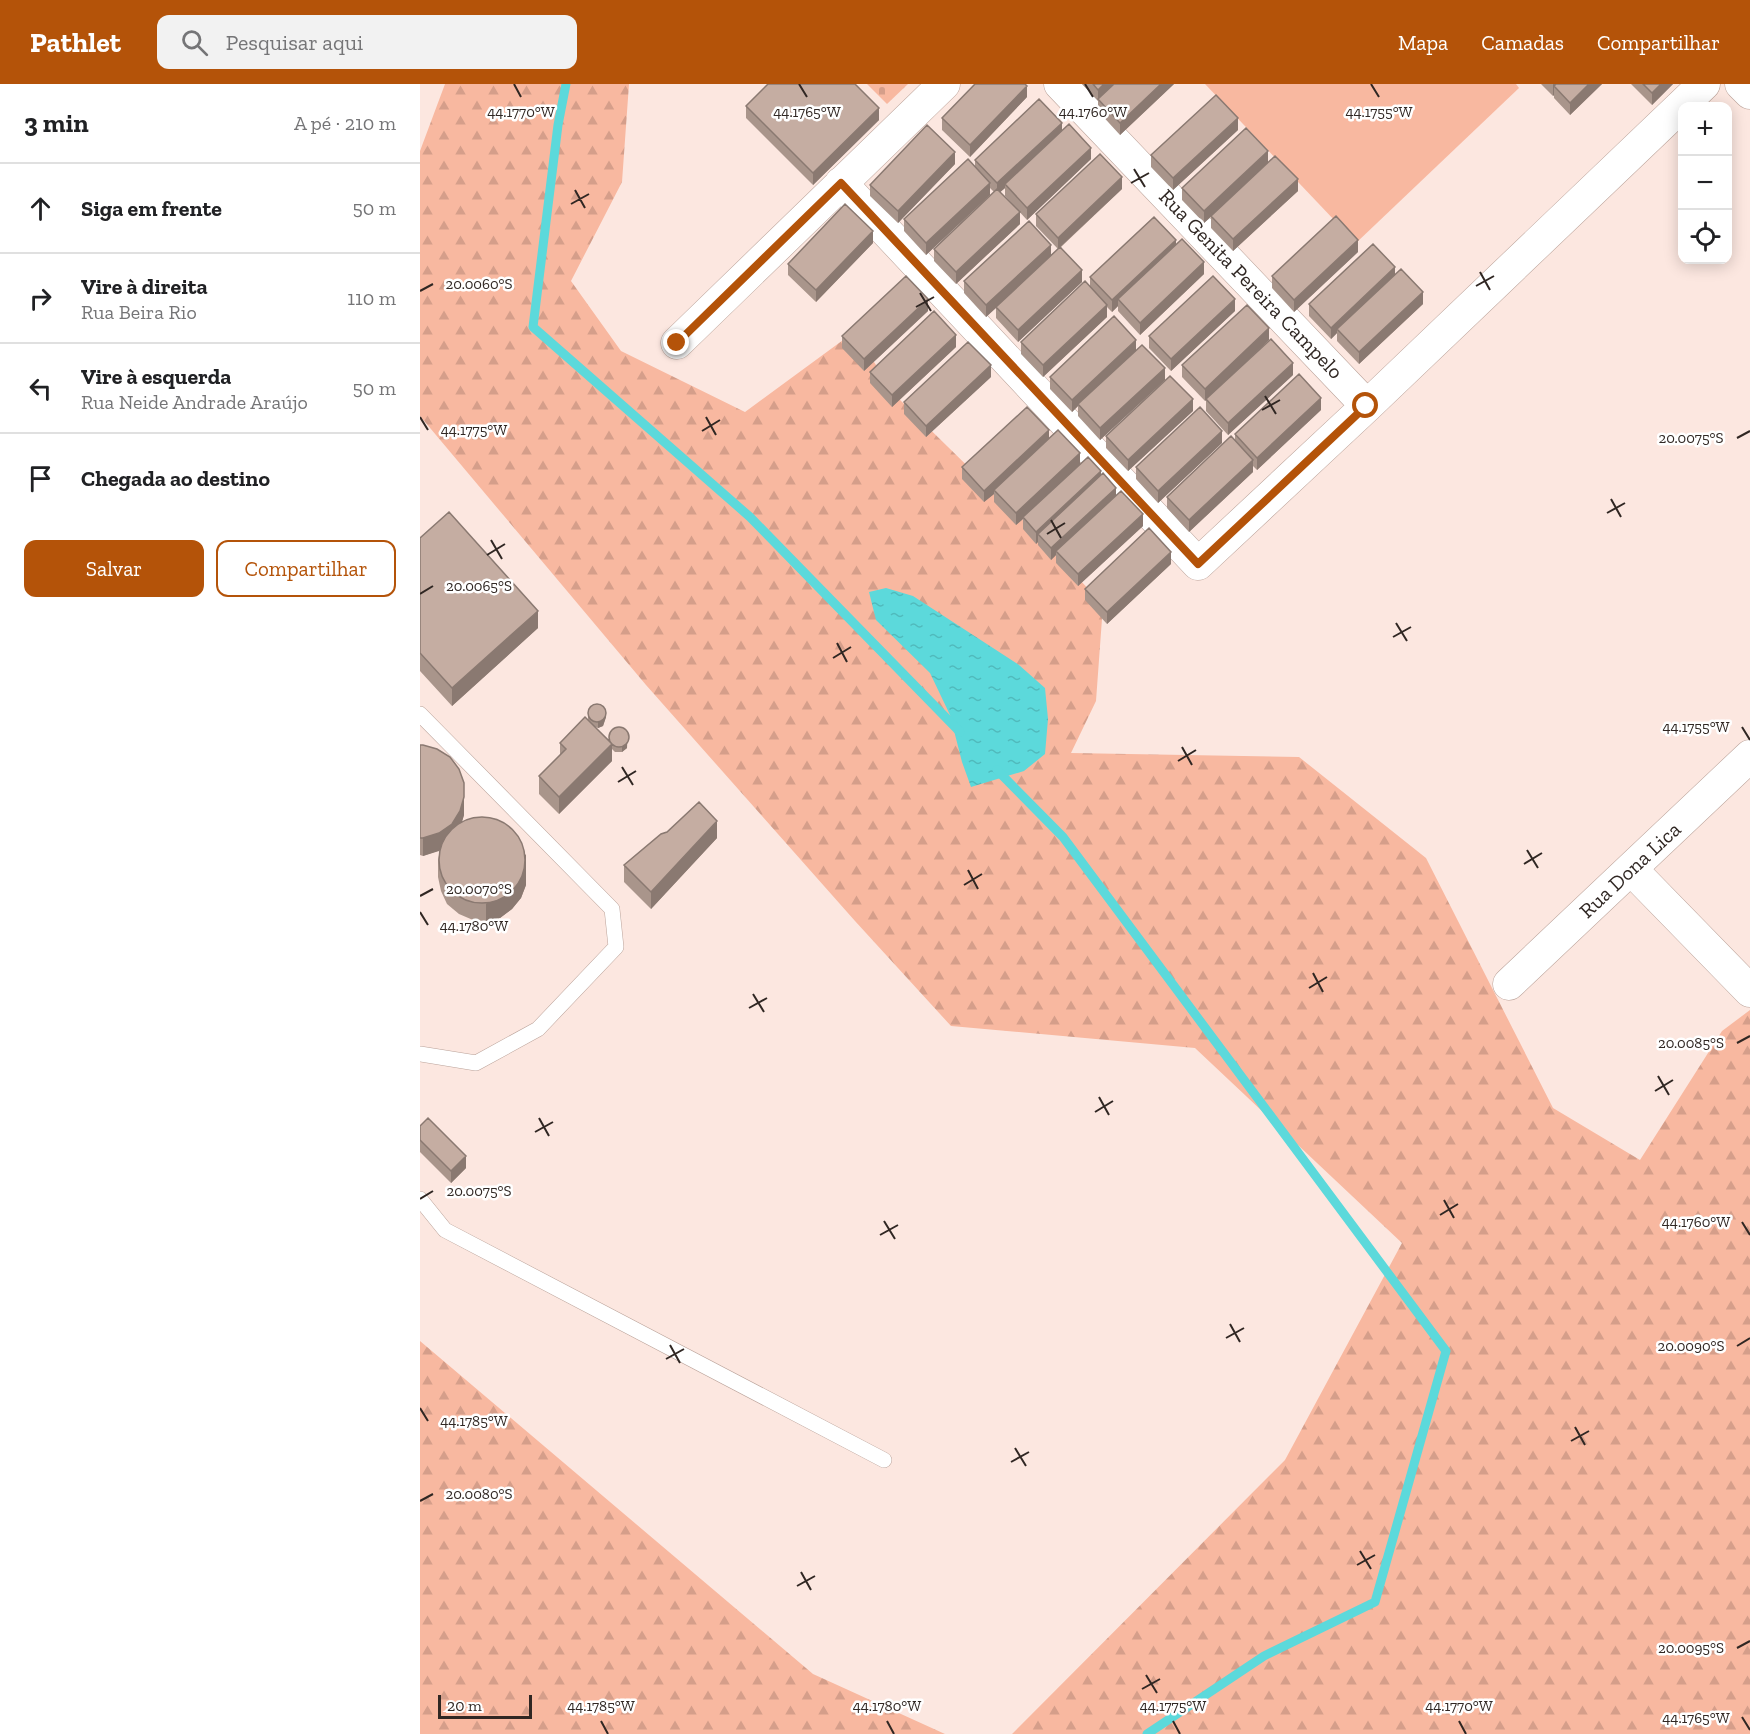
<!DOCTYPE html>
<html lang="pt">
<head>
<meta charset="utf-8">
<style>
  body { margin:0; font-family:"Zilla Slab",serif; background:#f2f2f2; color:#202124 }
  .controls { position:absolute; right:18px; top:18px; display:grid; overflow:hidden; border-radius:12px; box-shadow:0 3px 15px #0003 }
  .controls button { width:54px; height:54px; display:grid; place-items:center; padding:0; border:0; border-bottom:2px solid #e0e0e0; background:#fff; color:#202124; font:30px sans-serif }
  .scale { position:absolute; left:18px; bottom:15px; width:94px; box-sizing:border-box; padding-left:6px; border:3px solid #302723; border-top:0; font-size:16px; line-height:21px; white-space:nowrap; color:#302723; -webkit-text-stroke:4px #fff; paint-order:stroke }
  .stop { position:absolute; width:18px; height:18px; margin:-14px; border:4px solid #b45309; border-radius:50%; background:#fff }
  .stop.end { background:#b45309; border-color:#fff; box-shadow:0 2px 6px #0008 }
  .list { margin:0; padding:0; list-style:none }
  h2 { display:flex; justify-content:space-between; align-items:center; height:78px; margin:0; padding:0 24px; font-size:26px }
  h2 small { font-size:20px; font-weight:400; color:#757577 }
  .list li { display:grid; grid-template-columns:39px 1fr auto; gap:18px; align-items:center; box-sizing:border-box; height:90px; padding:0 24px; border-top:2px solid #e0e0e0 }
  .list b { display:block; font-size:22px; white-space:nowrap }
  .list p { margin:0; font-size:20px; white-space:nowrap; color:#757577 }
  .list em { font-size:20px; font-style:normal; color:#757577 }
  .actions { display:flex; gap:12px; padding:18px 24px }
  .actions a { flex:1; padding:14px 0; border:2px solid #b45309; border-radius:12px; text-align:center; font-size:21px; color:#b45309 }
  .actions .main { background:#b45309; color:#fff }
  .icon { flex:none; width:33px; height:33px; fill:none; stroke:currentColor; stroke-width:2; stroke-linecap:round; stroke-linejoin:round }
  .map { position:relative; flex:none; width:1330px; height:1650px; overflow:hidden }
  header { display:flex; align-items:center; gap:36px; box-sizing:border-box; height:84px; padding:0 30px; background:#b45309; color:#fff }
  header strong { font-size:28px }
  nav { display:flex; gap:33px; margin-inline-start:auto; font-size:21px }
  .search { width:420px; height:54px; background:#f2f2f2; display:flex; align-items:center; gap:15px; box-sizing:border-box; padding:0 21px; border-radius:12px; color:#757577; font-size:22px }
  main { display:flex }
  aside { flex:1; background:#fff }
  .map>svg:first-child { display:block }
  .forest { fill:url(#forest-firs) }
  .cemetery { fill:url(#cemetery-stones) }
  .pitch { fill:#f8b8a0 }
  .water { fill:url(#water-ripples) }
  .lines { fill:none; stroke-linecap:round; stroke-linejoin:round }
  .stream { stroke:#5cd9db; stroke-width:9 }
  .service-casing { stroke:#baa299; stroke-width:16 }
  .minor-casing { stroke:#baa299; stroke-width:33 }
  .service { stroke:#fff; stroke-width:15 }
  .minor { stroke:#fff; stroke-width:32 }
  .wall { fill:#a9958b }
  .shaded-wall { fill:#8a7971 }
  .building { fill:#c5ada2; stroke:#8a7971; stroke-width:1.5 }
  .route { stroke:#b45309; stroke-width:8 }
  .ticks { fill:none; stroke:#302723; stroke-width:2 }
  .labels { text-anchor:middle; stroke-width:5; stroke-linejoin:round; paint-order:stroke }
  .street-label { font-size:21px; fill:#302723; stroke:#fff }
  .ticks-label { font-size:15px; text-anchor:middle; fill:#302723; stroke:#fff; stroke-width:5; stroke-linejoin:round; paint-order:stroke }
</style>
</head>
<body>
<header>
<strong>Pathlet</strong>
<div class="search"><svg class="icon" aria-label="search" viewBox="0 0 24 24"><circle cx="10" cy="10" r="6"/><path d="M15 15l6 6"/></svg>Pesquisar aqui</div>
<nav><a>Mapa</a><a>Camadas</a><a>Compartilhar</a></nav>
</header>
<main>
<aside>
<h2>3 min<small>A pé · 210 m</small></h2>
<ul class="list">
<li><svg class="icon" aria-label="ahead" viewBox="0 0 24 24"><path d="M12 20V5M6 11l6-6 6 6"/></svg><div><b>Siga em frente</b></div><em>50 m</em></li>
<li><svg class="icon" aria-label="right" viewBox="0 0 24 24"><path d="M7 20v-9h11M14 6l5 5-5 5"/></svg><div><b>Vire à direita</b><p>Rua Beira Rio</p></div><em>110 m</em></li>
<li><svg class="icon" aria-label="left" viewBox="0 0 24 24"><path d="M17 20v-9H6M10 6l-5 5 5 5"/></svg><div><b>Vire à esquerda</b><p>Rua Neide Andrade Araújo</p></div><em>50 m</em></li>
<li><svg class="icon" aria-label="arrive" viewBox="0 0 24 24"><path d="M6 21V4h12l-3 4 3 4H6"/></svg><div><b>Chegada ao destino</b></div></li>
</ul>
<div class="actions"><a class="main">Salvar</a><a>Compartilhar</a></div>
</aside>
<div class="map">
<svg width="1330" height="1650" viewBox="0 0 1330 1650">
  <defs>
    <pattern id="forest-firs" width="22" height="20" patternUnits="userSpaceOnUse" patternTransform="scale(1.5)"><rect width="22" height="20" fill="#f8b8a0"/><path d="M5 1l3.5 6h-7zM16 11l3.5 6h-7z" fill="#d59e8a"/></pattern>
    <pattern id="cemetery-stones" width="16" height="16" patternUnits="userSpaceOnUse" patternTransform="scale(1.5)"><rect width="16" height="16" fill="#f8b8a0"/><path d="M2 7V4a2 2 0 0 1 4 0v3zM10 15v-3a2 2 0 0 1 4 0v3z" fill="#d59e8a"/></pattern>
    <pattern id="water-ripples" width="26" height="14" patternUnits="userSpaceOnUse" patternTransform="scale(1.5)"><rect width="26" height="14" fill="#5cd9db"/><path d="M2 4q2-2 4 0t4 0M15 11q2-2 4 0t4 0" fill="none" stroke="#50babc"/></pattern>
  </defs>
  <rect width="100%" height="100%" fill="#fce7e0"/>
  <path class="forest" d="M25 0H209L202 98 151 197 201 267 325 328 434 248 478 314 626 459 683 521 676 617 651 669 879 673 1006 774 1133 1024 1220 1076 1302 947 1330 926V1650H592L865 1376 982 1159 775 964 531 942 435 837 226 601 0 332V67Z
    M0 1257 393 1590 525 1650H0Z"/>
  <path class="cemetery" d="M447 0H488L467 20Z"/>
  <path class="pitch" d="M785 0H1096L1099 4 936 159Z"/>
  <path class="water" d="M466 504 493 512 599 581 625 604 628 635 625 670 604 687 551 703 542 678 530 631 510 589 456 536 449 508Z"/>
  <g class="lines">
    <path class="stream" d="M146 0 138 41 113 243 330 433 540 648
      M577 686 643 753 1026 1267 955 1518 844 1572 727 1650"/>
    <g class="service-casing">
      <path id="service" d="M0 630 192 825 196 863 118 945 56 979 0 970
        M0 1115 25 1146 464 1376"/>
    </g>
    <g class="minor-casing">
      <path id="minor" d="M640 0 947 322
        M1321 0 1330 9
        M421 99 778 480 947 322 1284 0
        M257 259 524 0
        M1211 785 1330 907
        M1089 900 1330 672"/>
    </g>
    <use href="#service" class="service"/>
    <use href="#minor" class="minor"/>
  </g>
  <path class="wall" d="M662 0H754L700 51 678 27V17Z
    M1121 0H1182L1150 31 1134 14V11L1133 12Z
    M1211 0H1253L1232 21Z
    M607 13 550 73 522 46V34Z
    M326 22 459 36 393 101 326 34Z
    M818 46 753 106 731 83V71Z
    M642 47 671 75 607 136 585 112V104L580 108 600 140 536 200 514 177V165L574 108 570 104V111L506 171 484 147V135L555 83V76Z
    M848 78 878 107 813 167 791 144V133L784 139 762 116V104Z
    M535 80 478 139 450 112V101Z
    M702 105 641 163 662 198 598 258 576 234V224L566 233 544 209V197L631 171 638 165 616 142V130Z
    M453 159 396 218 368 191V180Z
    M756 161 784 190 720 251 698 227V222L692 228 687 223V233L623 293 601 270V258L670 202V193Z
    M938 168 874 228 852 204V192Z
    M975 191 1003 220 939 280 917 257V249L911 255 889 232V220Z
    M508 227 444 287 422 264V252Z
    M815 227 751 287 729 264V252Z
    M849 256 785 317 762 293V281Z
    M536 263 472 323 450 299V288Z
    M716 266 745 296 680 356 658 332V322L652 328 630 305V293Z
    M873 291 808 351 786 327V315Z
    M571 293 506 353 484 330V318Z
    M901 326 837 386 833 382V388L769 448 747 424V413L815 356V350Z
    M773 327 708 387 686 364V352Z
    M629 355 660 380 681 390 696 411 723 442 658 502 636 479V471L631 476 618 461V458L616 460 603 445V435L596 441 574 418V410L564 418 542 395V383Z
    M802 359 738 419 716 395V383Z
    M0 454 118 544 32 622 0 587Z
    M751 480 687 540 665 516V505Z
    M168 629 186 633 183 642 178 644 175 643 189 656 190 648 208 649 207 664 202 668H195L192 665V677L139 730 119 710V692L140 671V659L168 636Z
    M0 661 44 731 42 737 106 801 101 814 92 825 80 834 66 837 53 836 39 830 27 820 21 807 18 793V776L20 766 3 772 0 771Z
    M247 748 297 754 231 825 204 798V781Z
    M0 1042 46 1084 31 1099 0 1068Z"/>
  <path class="shaded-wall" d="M684 0H698L678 16V6Z
    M741 0H754L700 51V39Z
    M1133 0H1145L1134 2V11L1133 12Z
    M1169 0H1182L1150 31V19Z
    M1241 0H1253L1232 21V9Z
    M607 2V13L550 73V61Z
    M459 24V36L393 101V89Z
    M818 34V46L753 106V94Z
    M642 39V51L585 100V104L577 111V99Z
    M671 64V75L607 136V124Z
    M848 67V79L784 139V127Z
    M535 68V80L478 139V127Z
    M702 93V105L638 165V154Z
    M878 95V107L813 167V155Z
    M570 99V111L506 171V159Z
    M600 128V140L536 200V188Z
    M453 147V159L396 218V206Z
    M756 156V168L698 215V222L692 228V216Z
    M938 156V168L874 228V216Z
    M631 161V173L566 233V221Z
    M784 178V190L720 251V239Z
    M975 183V195L917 245V249L911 255V244Z
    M662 186V198L598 258V246Z
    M1003 208V220L939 280V268Z
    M508 215V227L444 287V275Z
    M815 215V227L751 287V275Z
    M687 221V233L623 293V281Z
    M849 244V256L785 317V305Z
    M536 251V263L472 323V311Z
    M716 256V268L658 320V322L652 328V316Z
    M873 279V291L808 351V339Z
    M571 281V293L506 353V342Z
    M745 284V296L680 356V344Z
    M901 314V326L837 386V374Z
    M773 315V327L708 387V376Z
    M629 346V358L574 406V410L564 418V407Z
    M802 347V359L738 419V407Z
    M660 369V381L603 433V435L596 441V429Z
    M833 376V388L769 448V436Z
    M681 387V399L618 450V458L616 460V448Z
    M696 404V416L636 467V471L631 476V464Z
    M723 430V442L658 502V490Z
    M751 468V480L687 540V528Z
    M118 527V544L32 622V604Z
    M186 627V633L183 642 178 644V638Z
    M207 658V664L202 668V662Z
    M192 660V677L139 730V713Z
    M44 713V731L40 745 32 758 19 767 3 772V754Z
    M297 737V754L231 825V808Z
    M106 770V801L101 814 92 825 80 834 66 837V820Z
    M46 1072V1084L31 1099V1087Z"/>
  <path class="building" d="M348 0H435L459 24 393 89 326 22Z
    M555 0H605L607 2 550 61 522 34Z
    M673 0H684L678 6Z
    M694 0H741L700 39 678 15Z
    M1136 0H1169L1150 19 1134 2Z
    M1223 0H1241L1232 9Z
    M796 11 818 34 753 94 731 71Z
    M619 15 642 39 577 99 555 76Z
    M649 40 671 64 607 124 585 100Z
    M507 41 535 68 478 127 450 101Z
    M826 44 848 67 784 127 762 104Z
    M680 70 702 93 638 154 616 130Z
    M855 72 878 95 813 155 791 132Z
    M548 75 570 99 506 159 484 135Z
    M577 105 600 128 536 188 514 165Z
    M425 120 453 147 396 206 368 180Z
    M916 132 938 156 874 216 852 192Z
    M734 133 756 156 692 216 670 193Z
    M609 137 631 161 566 221 544 197Z
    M762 155 784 178 720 239 698 215Z
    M953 160 975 183 911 244 889 220Z
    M640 163 662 186 598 246 576 223Z
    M981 185 1003 208 939 268 917 245Z
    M486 192 508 215 444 275 422 252Z
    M793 192 815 215 751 275 729 252Z
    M665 197 687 221 623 281 601 258Z
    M827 221 849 244 785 305 762 281Z
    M514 227 536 251 472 311 450 288Z
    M694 232 716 256 652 316 630 293Z
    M851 255 873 279 808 339 786 315Z
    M548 258 571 281 506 342 484 318Z
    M722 261 745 284 680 344 658 320Z
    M879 290 901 314 837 374 815 350Z
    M750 292 773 315 708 376 686 352Z
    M607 323 629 346 564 407 542 383Z
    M780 323 802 347 738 407 716 383Z
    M638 346 660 369 596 429 574 406Z
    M811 352 833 376 769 436 747 413Z
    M668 373 681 387 616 448 603 433Z
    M683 389 696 404 631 464 618 450Z
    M701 407 723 430 658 490 636 467Z
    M29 428 118 527 32 604 0 569V454Z
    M729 444 751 468 687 528 665 505Z
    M168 629a9 9 0 1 1 18 0a9 9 0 1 1-18 0Z
    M165 633 192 660 139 713 119 692 146 665 140 659Z
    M189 653a10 10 0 1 1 20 0a10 10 0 1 1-20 0Z
    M0 661H3L17 665 30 673 39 685 44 699V713L40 727 32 740 19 749 3 754H0Z
    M279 718 297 737 231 808 204 781 241 750 247 748Z
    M19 776a43 43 0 1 1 86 0a43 43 0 1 1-86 0Z
    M8 1034 46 1072 31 1087 0 1056V1042Z"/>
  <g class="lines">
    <path class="route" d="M257 259 421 99 778 480 946 322"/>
  </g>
  <path class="ticks" d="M94 0 101 13M379 0 387 13M665 0 673 13M951 0 959 13M714 85 725 103M711 99 729 89M155 106 165 124M151 120 169 110M1060 188 1070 206M1056 202 1074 192M0 207 13 200M500 209 511 227M496 223 514 213M845 312 856 330M842 326 860 316M0 333 8 346M286 333 296 351M282 347 300 336M1317 354 1330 347M1191 415 1201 433M1187 429 1205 419M631 436 641 454M627 450 645 439M71 456 82 475M67 471 85 460M0 510 13 502M976 539 987 557M973 553 991 543M417 559 427 578M413 574 431 563M1322 643 1330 656M762 663 772 681M758 677 776 666M202 683 213 701M198 698 216 687M1107 766 1118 784M1104 780 1122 769M548 786 558 805M544 801 562 790M0 812 13 805M0 828 8 841M893 889 903 908M889 904 907 893M333 910 344 928M329 924 347 914M1317 959 1330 952M1238 992 1249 1011M1235 1007 1253 996M679 1013 689 1031M675 1028 693 1017M119 1034 129 1052M115 1048 133 1038M0 1115 13 1107M1024 1116 1034 1134M1020 1131 1038 1120M464 1137 475 1155M1322 1138 1330 1151M460 1151 478 1141M810 1240 820 1258M806 1254 824 1244M250 1261 260 1279M1317 1262 1330 1254M246 1275 264 1265M0 1324 8 1337M1155 1343 1165 1361M1151 1357 1169 1347M595 1364 606 1382M591 1378 609 1368M0 1417 13 1410M940 1467 951 1485M937 1481 955 1471M381 1488 391 1506M377 1502 395 1492M1317 1564 1330 1557M726 1591 737 1609M722 1605 740 1595M1322 1633 1330 1646M181 1637 188 1650M467 1637 474 1650M753 1637 760 1650M1039 1637 1046 1650"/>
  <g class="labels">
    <g class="street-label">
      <text transform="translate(831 200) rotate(46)" y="7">Rua Genita Pereira Campelo</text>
      <text transform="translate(1210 786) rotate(-43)" y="7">Rua Dona Lica</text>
    </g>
  </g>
  <g class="ticks-label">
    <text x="101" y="33">44.1770°W</text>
    <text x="387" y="33">44.1765°W</text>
    <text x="673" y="33">44.1760°W</text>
    <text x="959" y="33">44.1755°W</text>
    <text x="59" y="205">20.0060°S</text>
    <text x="54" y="351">44.1775°W</text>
    <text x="1271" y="359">20.0075°S</text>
    <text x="59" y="507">20.0065°S</text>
    <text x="1276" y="648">44.1755°W</text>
    <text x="59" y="810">20.0070°S</text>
    <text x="54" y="847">44.1780°W</text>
    <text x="1271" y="964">20.0085°S</text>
    <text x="59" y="1112">20.0075°S</text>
    <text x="1276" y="1143">44.1760°W</text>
    <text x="1271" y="1267">20.0090°S</text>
    <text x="54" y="1342">44.1785°W</text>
    <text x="59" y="1415">20.0080°S</text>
    <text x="1271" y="1569">20.0095°S</text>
    <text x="181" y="1627">44.1785°W</text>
    <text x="467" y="1627">44.1780°W</text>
    <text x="753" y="1627">44.1775°W</text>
    <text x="1039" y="1627">44.1770°W</text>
    <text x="1276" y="1639">44.1765°W</text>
  </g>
</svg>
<div class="controls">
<button>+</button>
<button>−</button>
<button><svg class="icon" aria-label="locate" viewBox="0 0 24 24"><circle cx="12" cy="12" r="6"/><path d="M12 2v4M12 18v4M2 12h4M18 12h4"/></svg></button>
</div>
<div class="scale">20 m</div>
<div class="stop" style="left:946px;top:322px"></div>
<div class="stop end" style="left:257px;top:259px"></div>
</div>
</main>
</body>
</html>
